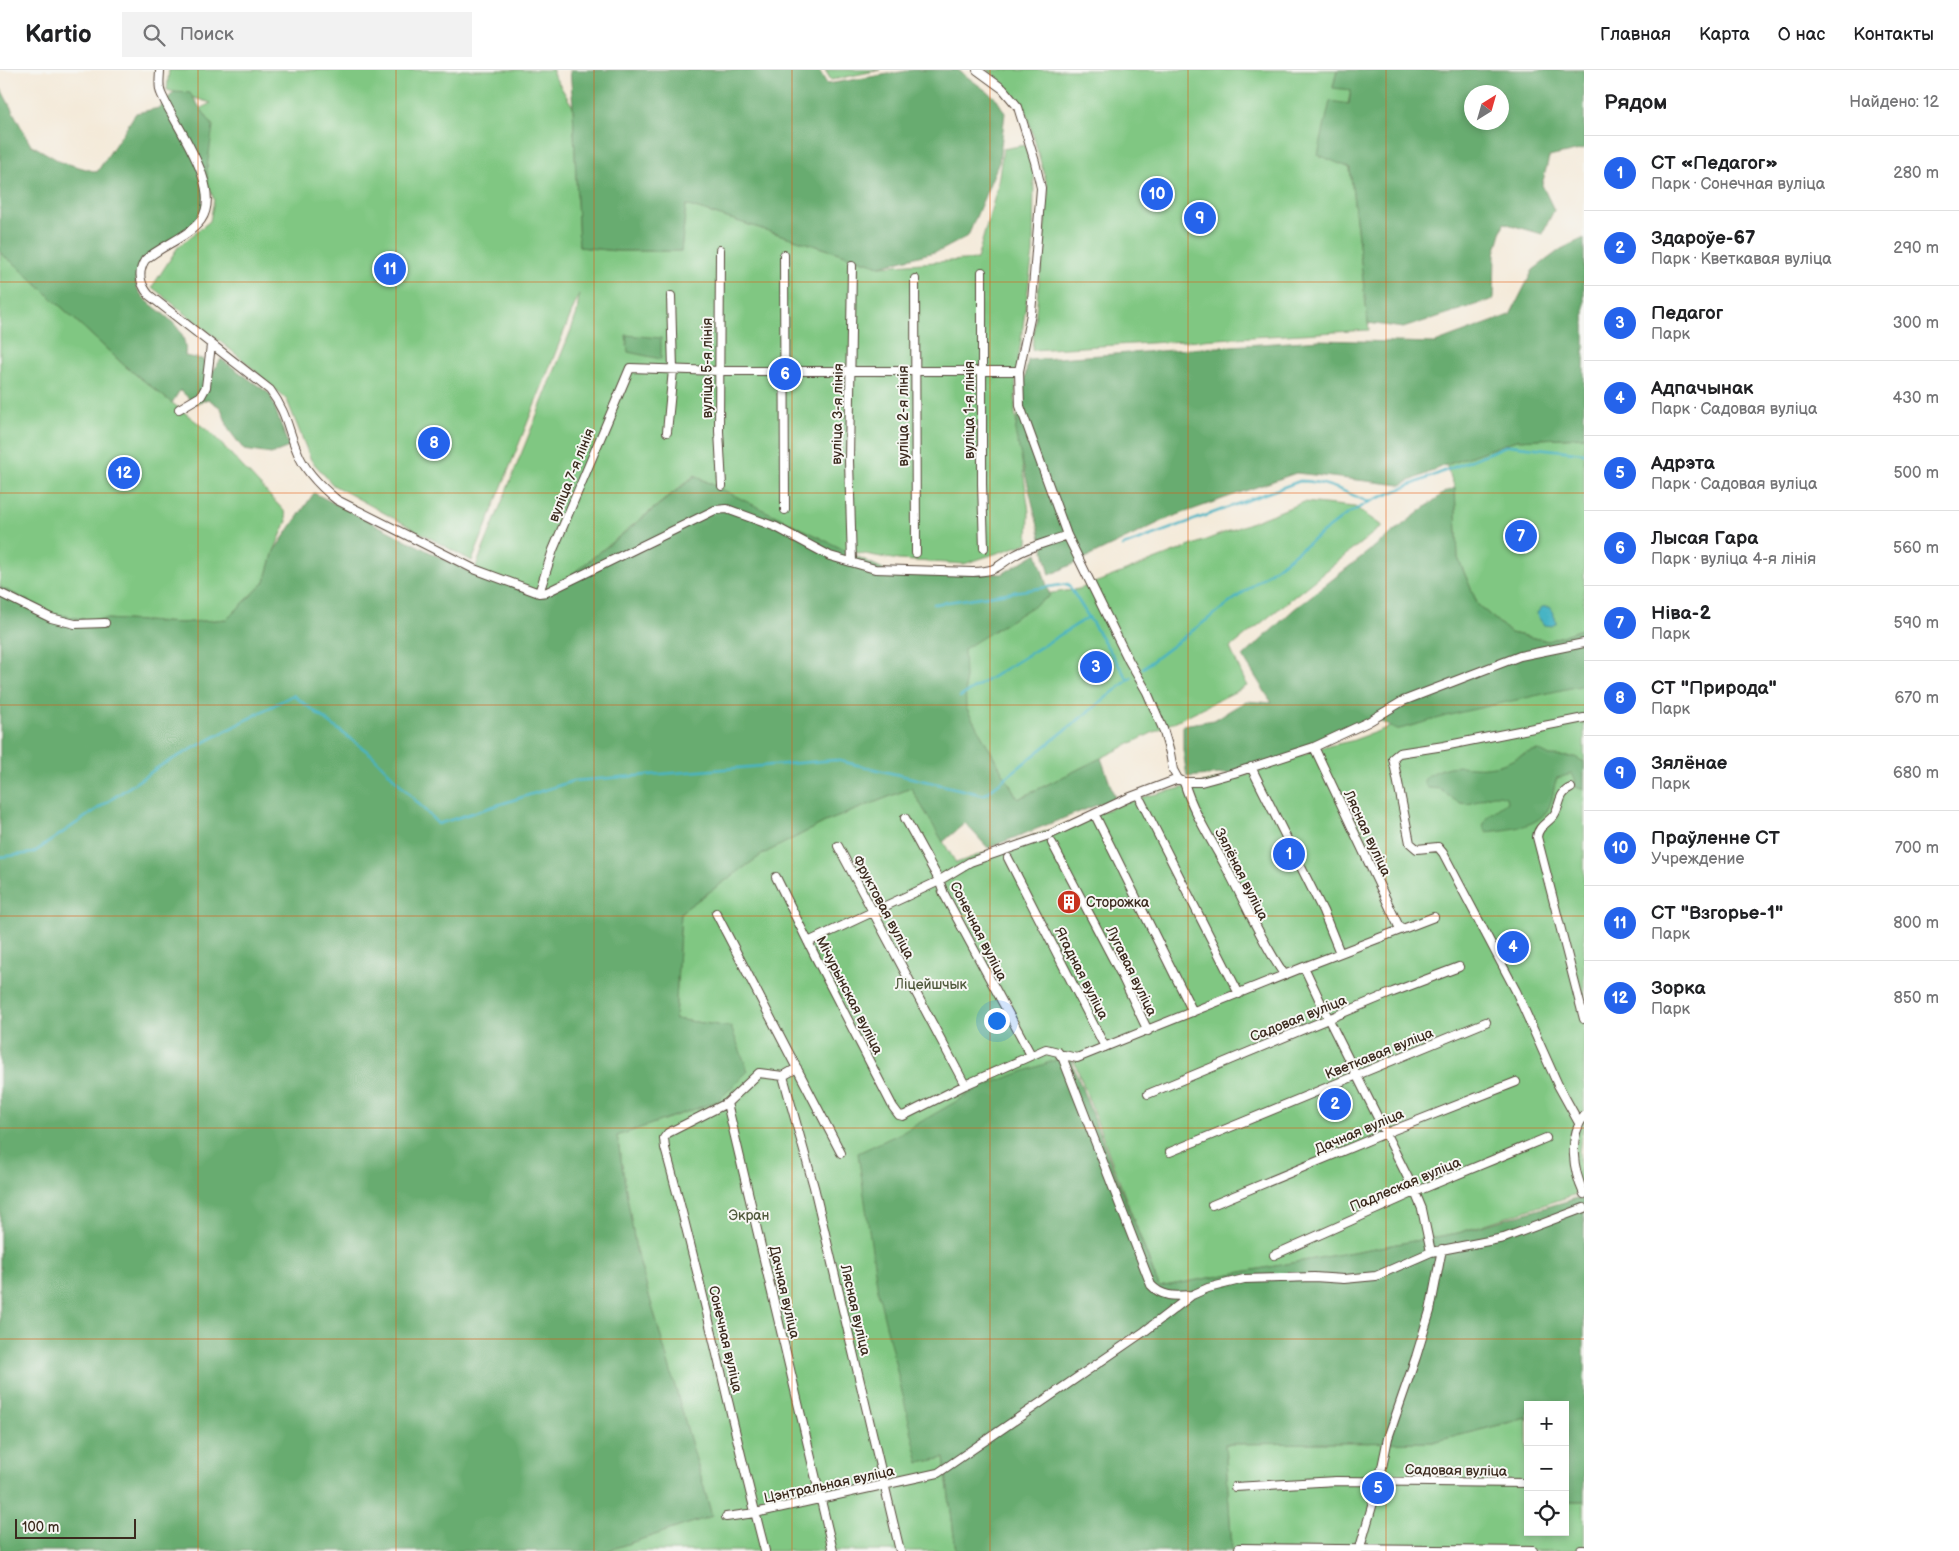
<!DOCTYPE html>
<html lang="ru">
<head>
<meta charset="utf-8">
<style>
  body { margin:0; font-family:"Balsamiq Sans",sans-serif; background:#f2f2f2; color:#202124 }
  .controls { position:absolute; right:15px; bottom:15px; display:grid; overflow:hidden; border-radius:0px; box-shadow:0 2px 8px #0003 }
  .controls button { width:45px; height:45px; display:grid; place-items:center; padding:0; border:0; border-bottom:1px solid #e0e0e0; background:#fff; color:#202124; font:25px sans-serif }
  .compass { position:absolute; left:1464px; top:15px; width:45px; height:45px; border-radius:50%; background:#fff; box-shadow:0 2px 8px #0003; rotate:37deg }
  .scale { position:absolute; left:15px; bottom:12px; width:121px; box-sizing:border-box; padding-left:5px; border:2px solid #3b2a1e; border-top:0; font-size:14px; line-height:18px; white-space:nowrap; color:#3b2a1e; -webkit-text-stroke:4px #f6f6f2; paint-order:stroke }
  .you { position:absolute; left:996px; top:950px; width:18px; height:18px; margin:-12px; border:4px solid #fff; border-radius:50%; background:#1a73e8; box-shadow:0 0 0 8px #1a73e833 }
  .badge { display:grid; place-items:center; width:32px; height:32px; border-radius:50%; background:#2563eb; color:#fff; font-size:16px; font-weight:700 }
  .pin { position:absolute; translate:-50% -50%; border:2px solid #fff; box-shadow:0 1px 5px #0006 }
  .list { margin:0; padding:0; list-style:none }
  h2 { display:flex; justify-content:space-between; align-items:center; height:65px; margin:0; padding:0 20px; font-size:21px }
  h2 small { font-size:16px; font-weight:400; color:#757577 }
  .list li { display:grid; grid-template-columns:32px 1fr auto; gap:15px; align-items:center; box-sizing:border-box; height:75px; padding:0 20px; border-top:1px solid #e0e0e0 }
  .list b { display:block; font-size:19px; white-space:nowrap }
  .list p { margin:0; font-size:16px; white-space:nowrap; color:#757577 }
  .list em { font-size:16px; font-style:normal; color:#757577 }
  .icon { flex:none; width:28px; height:28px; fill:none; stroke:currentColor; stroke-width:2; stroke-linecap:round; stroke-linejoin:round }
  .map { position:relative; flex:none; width:1584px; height:1481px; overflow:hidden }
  header { display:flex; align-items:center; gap:30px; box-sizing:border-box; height:70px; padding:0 25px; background:#fff; border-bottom:1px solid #e0e0e0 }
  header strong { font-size:24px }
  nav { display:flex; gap:28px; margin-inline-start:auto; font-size:18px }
  .search { width:350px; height:45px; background:#f2f2f2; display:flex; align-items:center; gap:12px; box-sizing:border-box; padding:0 18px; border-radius:0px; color:#757577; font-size:19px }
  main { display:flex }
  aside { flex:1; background:#fff }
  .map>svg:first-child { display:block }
  .green { fill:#80c782; stroke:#5e7850 }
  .forest { fill:#68ac70; stroke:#526b47; fill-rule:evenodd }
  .water { fill:#47b4c4; stroke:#416f71 }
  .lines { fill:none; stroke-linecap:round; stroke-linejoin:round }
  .stream { stroke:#47b4c4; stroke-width:2.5 }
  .street-casing { stroke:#57473a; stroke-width:10 }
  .street { stroke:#fff; stroke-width:8 }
  .grid { fill:none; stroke:#e8590c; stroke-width:1; stroke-opacity:0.55 }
  .labels { text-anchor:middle; stroke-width:4; stroke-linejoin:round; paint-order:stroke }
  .street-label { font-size:14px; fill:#3b2a1e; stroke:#f6f6f2 }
  .poi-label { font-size:14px; fill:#3b2a1e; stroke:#f6f6f2; text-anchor:start }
  .park-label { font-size:14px; fill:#50593c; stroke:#f6f6f2 }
</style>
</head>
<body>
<header>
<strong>Kartio</strong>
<div class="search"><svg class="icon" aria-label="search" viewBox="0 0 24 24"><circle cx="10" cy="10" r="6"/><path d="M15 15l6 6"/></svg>Поиск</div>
<nav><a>Главная</a><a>Карта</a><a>О нас</a><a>Контакты</a></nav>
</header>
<main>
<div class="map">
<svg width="1584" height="1481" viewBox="0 0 1584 1481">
  <rect width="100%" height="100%" fill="#f6f6f2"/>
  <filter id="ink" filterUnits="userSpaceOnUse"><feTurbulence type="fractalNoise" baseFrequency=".02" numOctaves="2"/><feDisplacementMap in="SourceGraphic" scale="10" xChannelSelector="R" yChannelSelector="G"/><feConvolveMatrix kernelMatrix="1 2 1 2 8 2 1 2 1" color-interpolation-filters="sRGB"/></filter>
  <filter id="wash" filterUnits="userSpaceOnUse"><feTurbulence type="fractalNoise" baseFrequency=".0096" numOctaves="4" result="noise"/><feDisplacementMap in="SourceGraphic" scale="20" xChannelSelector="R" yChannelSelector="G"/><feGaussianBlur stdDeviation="1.12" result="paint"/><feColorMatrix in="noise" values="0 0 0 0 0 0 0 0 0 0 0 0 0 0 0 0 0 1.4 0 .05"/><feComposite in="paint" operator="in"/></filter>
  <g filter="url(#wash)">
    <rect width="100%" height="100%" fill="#f4ead9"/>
    <path class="green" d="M169 0H553V4L573 37 579 177 617 181H681L686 135 880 196 977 189 997 119 1003 79 1025 75 1034 104 1033 183 1016 307 1015 342 1029 442 1028 473 964 494 898 490 837 479 776 450 695 405 544 527 473 504 571 260 577 243 579 224 472 491 333 415 311 390 287 330 242 289 152 217 178 177 210 151 214 130 182 48 211 33 167 20Z
      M825 0H880L831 10Z
      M987 0H1337L1333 17 1351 20 1348 34 1350 98 1369 260 1032 280 1048 122 1047 114 1027 45C1017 27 1004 11 987 0Z
      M0 183 15 194 125 296 212 364 285 442 287 451 274 481 265 512 227 549 181 553 105 549 87 550 55 544 0 517Z
      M1584 367V558L1548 571 1511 563 1478 535 1458 488 1455 418 1446 395 1516 370Z
      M1304 432 1355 437 1382 456 1230 578 1247 616 1018 729 966 638 936 540 1079 519Z
      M1584 602V1055C1577 1081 1578 1097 1584 1124L1574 1125 1458 1163 1159 1217 1072 985 919 1392 944 1388 956 1481H606L712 1446 636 1180 617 1066 718 1031 731 957 675 949 681 842 763 784 825 752 911 718 956 793 1143 727 1254 701 1213 713 1254 703 1319 678 1351 671 1445 637Z
      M1527 1348 1528 1462H1565V1431H1584V1481H1232L1225 1374 1433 1372Z"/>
    <path class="forest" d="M570 0H819L827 14 913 0H958L996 28 1005 43 999 92 968 166 942 180 880 196 686 135 681 181H617L579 177 573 37Z
      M1337 0H1584V79L1549 87 1542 115 1554 140 1542 164 1504 153 1495 183 1494 229 1403 258 1368 253 1350 98 1318 85 1330 31 1349 34 1351 20 1333 18ZM1472 22H1502V52H1472Z
      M0 17 30 74 61 92 97 102 136 43 159 38 174 22 190 23 213 56 207 98 208 125 202 148 141 196C140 200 137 204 136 207 131 237 191 244 185 286L202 289 212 303 221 289 270 324 289 377 271 384 244 380 229 360 221 338 208 329 195 334 180 320 172 333 125 296 15 194 0 183Z
      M1584 168V367L1516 370 1446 395 1401 415 1296 403 1169 448 1050 505 1015 362 1028 290 1319 270 1435 273 1510 245 1533 200 1561 179Z
      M626 265 661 268V289L628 282Z
      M695 406 887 501 1002 504 1037 483 1050 526 964 579 966 638 1018 729 1101 688 1115 728 988 778 965 753 943 772 911 718 825 752 763 784 681 842 675 949 731 957 748 1001 718 1031 617 1066 636 1180 712 1446 606 1481H0V517L55 544 87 550 105 549 181 553 227 549 265 512 274 481 314 423 473 504 544 527Z
      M1455 418 1458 488 1478 535 1511 563 1548 571 1584 558V615L1462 642 1396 660 1374 648 1254 701 1187 707 1183 680V655L1214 650 1246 631 1272 633 1243 587 1293 540 1445 422Z
      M1538 680 1550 686 1575 687 1584 692V720L1576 717 1575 709 1572 704 1557 708C1553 716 1554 726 1550 735 1541 758 1509 759 1487 762L1483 756 1487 747 1507 732 1506 727C1480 716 1474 753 1441 719L1428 718 1423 713 1426 707C1457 688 1464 701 1494 696 1510 694 1522 682 1538 680Z
      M1072 984 1073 995 1159 1217 1458 1163 1577 1128 1584 1130V1431H1565V1335H1528V1351L1526 1348 1433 1372 1225 1374 1232 1481H956L944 1388 919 1393 878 1222 858 1083 905 1061 981 1017Z"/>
    <path class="water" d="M1542 537H1549C1552 541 1556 548 1556 553L1552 556 1544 555 1538 547 1537 543Z"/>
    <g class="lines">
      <path class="stream" d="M1123 476 1300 411C1325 411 1346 422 1368 432
        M934 534 1068 514 1128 610
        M1143 598 1346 445 1369 432 1508 375 1584 383
        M960 627 1089 547
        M0 787 33 783 160 696 293 625 372 685 438 754 573 711 836 690 984 725 1132 607"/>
    </g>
  </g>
  <g filter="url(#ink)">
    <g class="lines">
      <g class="street-casing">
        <path id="street" d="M160 0C160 7 158 16 161 23 173 53 224 117 201 150 187 168 162 175 145 190 137 203 140 214 149 225L270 320C287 343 287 357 297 381 304 400 321 417 337 430L474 499 539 523 547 522 715 440 727 439 776 457 830 486 875 499 973 502C999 501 995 497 1015 485 1030 476 1050 472 1067 465
          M977 0 1003 19 1018 37 1035 92 1041 118 1031 244 1019 301 1020 336 1067 465 1129 591 1147 622 1163 659 1170 683 1173 700 1178 709 1184 712H1201L1234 703 1314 677 1368 652 1403 631 1520 586 1584 573
          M720 180 719 361 722 416
          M784 185 785 440
          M982 202V414L984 478
          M915 209 916 483
          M179 339 201 326 206 317 211 275
          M667 362 673 300 671 226
          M852 492 849 391 852 196
          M0 523 51 548 75 554 105 553
          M539 523 553 480 630 298 719 301H1019
          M1314 677 1400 859
          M1251 697 1323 841 1340 883
          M1184 712C1193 743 1212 771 1227 799 1246 834 1261 871 1284 904
          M1571 718C1558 723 1561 735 1554 745 1548 753 1538 756 1537 767L1584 949
          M1141 731 1239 924
          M905 748 939 810 944 824 1031 985
          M1097 749 1193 942
          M1052 773 1121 904 1148 961
          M838 776 965 1015
          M1008 788 1105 977
          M776 807 816 888 893 1037 899 1045 903 1046 965 1015 1046 979 1058 982 1063 989 1064 985 1077 988 1082 986 1304 897 1329 950 1415 1122 1422 1139 1431 1182
          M716 843 841 1083
          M808 872 935 813 970 792 1049 765 1128 728 1178 709
          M1304 897 1434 847
          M1063 989 1151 1215C1163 1228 1176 1226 1192 1225
          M783 1006 814 1117 900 1481
          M1148 1024 1393 922 1459 897
          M727 1033 759 1003 783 1006 797 998
          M1584 1046C1568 1068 1573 1100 1584 1124
          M1579 1053 1558 1015 1516 921 1443 783 1438 777 1417 779 1410 773 1393 688 1399 683 1444 676 1584 648
          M1170 1082 1486 952
          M1212 1135 1386 1063 1516 1012
          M1274 1185 1415 1122 1546 1068
          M1235 1417 1336 1411 1528 1413
          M726 1447 755 1443 938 1403 1145 1261 1192 1225 1208 1218 1244 1209 1314 1207 1344 1209 1376 1206 1431 1182 1504 1168 1584 1138
          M1239 1478 1533 1481
          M1581 1480H1584
          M765 1481C730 1347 702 1211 665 1078L664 1068 668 1063 727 1033 833 1481
          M1359 1481 1379 1412 1388 1368 1416 1287 1430 1241 1442 1179"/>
      </g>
      <use href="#street" class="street"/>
    </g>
  </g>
  <path class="grid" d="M198 0V1481M396 0V1481M594 0V1481M792 0V1481M990 0V1481M1188 0V1481M1386 0V1481M0 212H1584M0 423H1584M0 635H1584M0 846H1584M0 1058H1584M0 1269H1584"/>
  <defs>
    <g id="building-disc" transform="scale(1.25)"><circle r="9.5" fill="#c8321e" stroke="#f6f6f2"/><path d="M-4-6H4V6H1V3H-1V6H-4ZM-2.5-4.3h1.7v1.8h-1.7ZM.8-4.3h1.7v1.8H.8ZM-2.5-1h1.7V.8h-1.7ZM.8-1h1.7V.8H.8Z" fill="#fff"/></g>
  </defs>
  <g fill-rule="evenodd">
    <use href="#building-disc" x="1069" y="832"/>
  </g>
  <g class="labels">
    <g class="street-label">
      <text transform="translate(707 298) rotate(-90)" y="5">вуліца 5-я лінія</text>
      <text transform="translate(969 340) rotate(-90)" y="5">вуліца 1-я лінія</text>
      <text transform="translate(837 344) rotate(-89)" y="5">вуліца 3-я лінія</text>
      <text transform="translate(903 346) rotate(-90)" y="5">вуліца 2-я лінія</text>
      <text transform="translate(571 405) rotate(-68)" y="5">вуліца 7-я лінія</text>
      <text transform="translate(1368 763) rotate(65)" y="5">Лясная вуліца</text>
      <text transform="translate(1242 804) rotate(63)" y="5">Зялёная вуліца</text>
      <text transform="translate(884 837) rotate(62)" y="5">Фруктовая вуліца</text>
      <text transform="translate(979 861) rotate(63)" y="5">Сонечная вуліца</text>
      <text transform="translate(1132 901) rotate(64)" y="5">Лугавая вуліца</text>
      <text transform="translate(1082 903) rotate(63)" y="5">Ягадная вуліца</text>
      <text transform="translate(850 925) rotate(63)" y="5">Мічурынская вуліца</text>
      <text transform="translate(1298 948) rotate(-22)" y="5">Садовая вуліца</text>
      <text transform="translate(1379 983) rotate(-22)" y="5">Кветкавая вуліца</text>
      <text transform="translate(1359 1061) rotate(-23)" y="5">Дачная вуліца</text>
      <text transform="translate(1405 1114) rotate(-23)" y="5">Падлеская вуліца</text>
      <text transform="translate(785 1222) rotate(77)" y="5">Дачная вуліца</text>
      <text transform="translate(856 1240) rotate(77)" y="5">Лясная вуліца</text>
      <text transform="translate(726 1269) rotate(77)" y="5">Сонечная вуліца</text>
      <text transform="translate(1456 1400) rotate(1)" y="5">Садовая вуліца</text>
      <text transform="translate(829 1414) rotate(-12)" y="5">Цэнтральная вуліца</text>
    </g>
    <g class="poi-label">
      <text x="1086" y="837">Сторожка</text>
    </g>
    <g class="park-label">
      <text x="931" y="919">Ліцейшчык</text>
      <text x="749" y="1150">Экран</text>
    </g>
  </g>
</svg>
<div class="controls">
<button>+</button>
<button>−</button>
<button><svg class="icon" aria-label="locate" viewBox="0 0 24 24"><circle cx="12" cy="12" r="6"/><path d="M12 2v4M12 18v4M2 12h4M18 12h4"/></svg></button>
</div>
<svg class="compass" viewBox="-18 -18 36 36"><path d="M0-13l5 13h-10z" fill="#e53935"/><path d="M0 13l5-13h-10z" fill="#757577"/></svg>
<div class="scale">100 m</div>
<div class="you"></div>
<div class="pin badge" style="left:1289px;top:784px">1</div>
<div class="pin badge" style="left:1335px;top:1034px">2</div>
<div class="pin badge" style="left:1096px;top:597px">3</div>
<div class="pin badge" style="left:1513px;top:877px">4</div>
<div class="pin badge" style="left:1378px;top:1418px">5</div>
<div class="pin badge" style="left:785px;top:304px">6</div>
<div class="pin badge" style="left:1521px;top:466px">7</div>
<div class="pin badge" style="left:434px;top:373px">8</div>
<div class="pin badge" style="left:1200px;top:148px">9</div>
<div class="pin badge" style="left:1157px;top:124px">10</div>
<div class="pin badge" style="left:390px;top:199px">11</div>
<div class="pin badge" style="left:124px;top:403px">12</div>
</div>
<aside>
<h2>Рядом<small>Найдено: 12</small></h2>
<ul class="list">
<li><span class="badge">1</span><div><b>СТ «Педагог»</b><p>Парк · Сонечная вуліца</p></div><em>280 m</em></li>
<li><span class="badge">2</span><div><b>Здароўе-67</b><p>Парк · Кветкавая вуліца</p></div><em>290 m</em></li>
<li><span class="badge">3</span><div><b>Педагог</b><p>Парк</p></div><em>300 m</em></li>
<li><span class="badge">4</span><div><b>Адпачынак</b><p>Парк · Садовая вуліца</p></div><em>430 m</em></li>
<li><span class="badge">5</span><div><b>Адрэта</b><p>Парк · Садовая вуліца</p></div><em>500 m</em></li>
<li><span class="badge">6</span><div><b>Лысая Гара</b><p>Парк · вуліца 4-я лінія</p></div><em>560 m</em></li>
<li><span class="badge">7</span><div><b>Ніва-2</b><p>Парк</p></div><em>590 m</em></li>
<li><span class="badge">8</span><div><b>СТ &quot;Природа&quot;</b><p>Парк</p></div><em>670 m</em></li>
<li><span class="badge">9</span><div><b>Зялёнае</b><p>Парк</p></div><em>680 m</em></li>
<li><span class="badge">10</span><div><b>Праўленне СТ</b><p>Учреждение</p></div><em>700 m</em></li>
<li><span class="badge">11</span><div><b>СТ &quot;Взгорье-1&quot;</b><p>Парк</p></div><em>800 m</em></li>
<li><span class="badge">12</span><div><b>Зорка</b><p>Парк</p></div><em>850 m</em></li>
</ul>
</aside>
</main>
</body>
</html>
